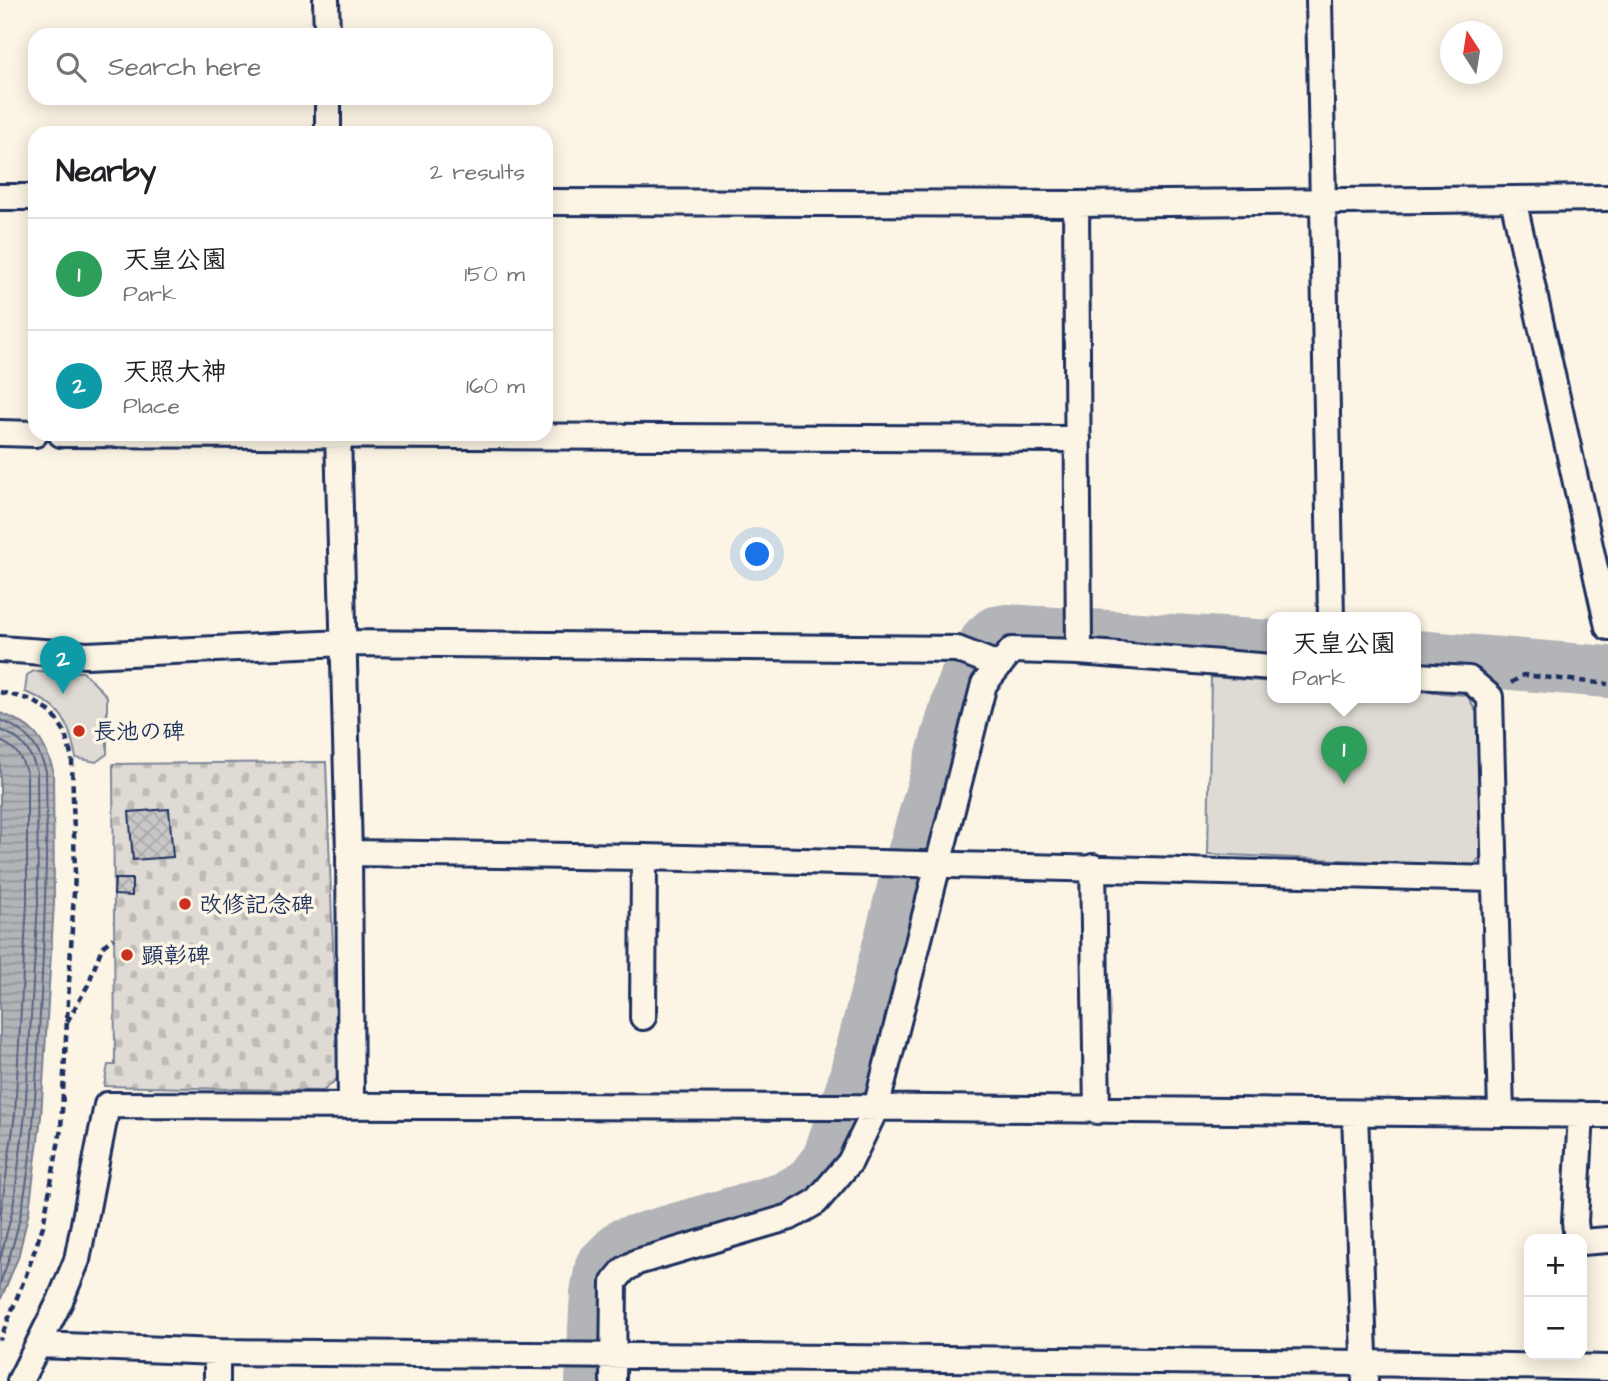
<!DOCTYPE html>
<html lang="en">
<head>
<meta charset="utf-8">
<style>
  body { margin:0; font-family:"Architects Daughter","Klee One",sans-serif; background:#f6f6f6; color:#202124 }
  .controls { position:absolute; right:21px; bottom:21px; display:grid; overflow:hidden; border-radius:14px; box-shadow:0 4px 18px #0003 }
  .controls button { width:63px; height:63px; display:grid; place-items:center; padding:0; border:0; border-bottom:2px solid #e0e0e0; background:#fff; color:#202124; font:35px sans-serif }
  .compass { position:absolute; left:1440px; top:21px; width:63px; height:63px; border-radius:50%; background:#fff; box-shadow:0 4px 18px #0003; rotate:348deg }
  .you { position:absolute; left:758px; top:555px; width:24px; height:24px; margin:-18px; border:5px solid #fff; border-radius:50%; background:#1a73e8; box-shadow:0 0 0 10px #1a73e833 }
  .badge { display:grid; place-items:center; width:46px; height:46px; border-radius:50%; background:#c8321e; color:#fff; font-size:23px; font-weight:700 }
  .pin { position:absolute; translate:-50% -58px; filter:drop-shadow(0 2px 4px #0008) }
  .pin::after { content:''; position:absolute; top:37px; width:24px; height:21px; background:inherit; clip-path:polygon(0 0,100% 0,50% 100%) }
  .popup { position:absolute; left:1267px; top:612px; width:154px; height:91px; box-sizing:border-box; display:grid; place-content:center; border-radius:14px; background:#fff; filter:drop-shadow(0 2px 5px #0005); font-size:23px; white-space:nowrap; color:#757577 }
  .popup b { font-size:26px; color:#202124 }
  .popup::after { content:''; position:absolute; left:50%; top:100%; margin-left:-14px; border:14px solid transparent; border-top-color:#fff }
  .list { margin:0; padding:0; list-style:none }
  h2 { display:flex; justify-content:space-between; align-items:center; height:91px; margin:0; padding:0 28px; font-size:30px }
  h2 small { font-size:23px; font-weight:400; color:#757577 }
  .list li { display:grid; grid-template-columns:46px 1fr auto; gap:21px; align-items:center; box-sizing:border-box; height:112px; padding:0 28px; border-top:2px solid #e0e0e0 }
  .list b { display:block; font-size:26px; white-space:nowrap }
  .list p { margin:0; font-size:23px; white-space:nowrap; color:#757577 }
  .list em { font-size:23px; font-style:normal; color:#757577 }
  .icon { flex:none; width:38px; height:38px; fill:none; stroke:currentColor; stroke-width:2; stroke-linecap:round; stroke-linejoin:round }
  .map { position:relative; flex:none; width:1608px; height:1381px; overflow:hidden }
  .search { position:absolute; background:#fff; box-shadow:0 4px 18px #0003; left:28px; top:28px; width:525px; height:77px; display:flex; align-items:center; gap:18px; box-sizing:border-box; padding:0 24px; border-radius:21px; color:#757577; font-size:26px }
  .panel { position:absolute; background:#fff; box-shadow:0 4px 18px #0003; left:28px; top:126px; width:525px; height:315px; border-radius:21px }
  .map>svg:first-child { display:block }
  .green { fill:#dfdbd4; stroke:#7d8599; stroke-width:2 }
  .cemetery { fill:url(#cemetery-stones); stroke:#7d8599; stroke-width:2 }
  .water { fill:url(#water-rules); stroke:#767f94; stroke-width:2 }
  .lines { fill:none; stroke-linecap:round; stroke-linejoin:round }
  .shore { stroke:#576482; stroke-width:2 }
  .river { stroke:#b2b4b8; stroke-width:52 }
  .building { fill:url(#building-cross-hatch); stroke:#1b2f5e; stroke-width:2 }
  .minor-casing { stroke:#1b2f5e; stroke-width:30 }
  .path { stroke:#1b2f5e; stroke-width:4.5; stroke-dasharray:7 5; stroke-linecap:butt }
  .minor { stroke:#fcf5e5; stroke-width:24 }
  .poi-dot { fill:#c8321e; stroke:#fcf5e5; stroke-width:2.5 }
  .labels { text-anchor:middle; stroke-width:7; stroke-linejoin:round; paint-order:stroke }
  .poi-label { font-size:23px; font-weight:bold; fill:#1b2f5e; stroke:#fcf5e5; text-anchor:start }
</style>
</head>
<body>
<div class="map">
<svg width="1608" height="1381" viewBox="0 0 1608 1381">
  <defs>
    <pattern id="cemetery-stones" width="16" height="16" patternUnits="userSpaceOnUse" patternTransform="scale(1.75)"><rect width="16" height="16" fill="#dfdbd4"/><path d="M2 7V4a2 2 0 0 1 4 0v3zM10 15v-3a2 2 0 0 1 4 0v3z" fill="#bfbcb8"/></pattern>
    <pattern id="water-rules" width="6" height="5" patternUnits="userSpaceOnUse" patternTransform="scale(1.75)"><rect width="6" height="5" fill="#b2b4b8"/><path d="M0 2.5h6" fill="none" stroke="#909399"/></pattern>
    <pattern id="building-cross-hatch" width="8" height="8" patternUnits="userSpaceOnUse" patternTransform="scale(1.75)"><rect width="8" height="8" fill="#c8c7c6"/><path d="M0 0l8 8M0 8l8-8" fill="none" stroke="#ababac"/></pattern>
  </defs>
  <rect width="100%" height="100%" fill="#fcf5e5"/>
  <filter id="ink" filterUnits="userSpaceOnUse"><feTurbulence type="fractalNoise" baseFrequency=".0143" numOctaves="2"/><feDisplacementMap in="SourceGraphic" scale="14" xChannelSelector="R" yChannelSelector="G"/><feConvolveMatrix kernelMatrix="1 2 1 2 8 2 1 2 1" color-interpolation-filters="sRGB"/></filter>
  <g filter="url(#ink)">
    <path class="green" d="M34 671 83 672 107 696V754L96 762 76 758C69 721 61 705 25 692L27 675Z
      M1211 677 1272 682V698H1416V691L1467 695 1477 713 1481 856 1473 866 1208 854Z"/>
    <path class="cemetery" d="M326 762 338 1078 323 1091 104 1086 108 1065H115L113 764Z"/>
    <path class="water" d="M0 713C32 724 44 738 53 770L54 903 41 1117 29 1211 18 1258 0 1301Z"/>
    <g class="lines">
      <path class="shore" d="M0 720C26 730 38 745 46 771 48 858 44 945 39 1032 34 1116 32 1204 0 1283
        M0 730C21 737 31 751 37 772L38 903 25 1115 13 1208 0 1260
        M0 741C16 747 22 758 27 774V903L15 1114 0 1219"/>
      <path class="river" d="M1416 656 1608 672
        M591 1381 596 1293 601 1266 623 1244 784 1198 809 1184 828 1159 853 1084 903 888 963 683 987 639 995 632 1006 630 1272 646"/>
    </g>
    <path class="building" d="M169 809 173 857 133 860 129 812Z
      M115 879H132V896L114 895Z"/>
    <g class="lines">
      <g class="minor-casing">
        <path id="minor" d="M326 0 327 35
          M1319 0 1331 618
          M328 98V133
          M0 197H35
          M1513 199 1608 627
          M546 202 1076 204 1608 198
          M1076 204 1079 652
          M0 433 35 434
          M61 434 1078 439
          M338 434 349 853 351 1106
          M0 649 87 655 343 643 957 649 998 665
          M1416 676 1469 679 1490 697 1501 1113
          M349 853 644 857 1495 879
          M1093 867 1097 1111
          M643 1017 644 857
          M1355 1114 1365 1381
          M1577 1239 1575 1222 1581 1114
          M1582 1242 1608 1240
          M39 1345 217 1352 1364 1363 1608 1368
          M20 1381 60 1301 77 1260 107 1105 833 1107 1608 1115
          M217 1381V1352
          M613 1381 614 1282 624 1270 637 1262 790 1217 816 1202 850 1162 876 1108 984 684 1012 650 1079 652 1272 667"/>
      </g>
      <path class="path" d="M1511 683 1523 675 1608 684
        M0 692 32 700 52 713 65 732 72 759 75 874 61 1129 43 1226 26 1275 0 1340
        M67 1022 88 985 102 947 113 938"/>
      <use href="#minor" class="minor"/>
    </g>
  </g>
  <g class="poi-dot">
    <circle cx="79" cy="731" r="7"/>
    <circle cx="185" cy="904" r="7"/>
    <circle cx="127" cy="955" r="7"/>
  </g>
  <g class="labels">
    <g class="poi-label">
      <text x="93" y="739">長池の碑</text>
      <text x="199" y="912">改修記念碑</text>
      <text x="141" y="963">顕彰碑</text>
    </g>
  </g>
</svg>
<div class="controls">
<button>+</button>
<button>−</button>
</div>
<svg class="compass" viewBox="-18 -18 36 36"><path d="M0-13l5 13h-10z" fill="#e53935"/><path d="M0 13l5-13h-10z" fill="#757577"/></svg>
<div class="you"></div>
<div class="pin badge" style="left:1344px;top:784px;background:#2e9e5b">1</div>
<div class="popup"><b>天皇公園</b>Park</div>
<div class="pin badge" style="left:63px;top:694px;background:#0f9aa8">2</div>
<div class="search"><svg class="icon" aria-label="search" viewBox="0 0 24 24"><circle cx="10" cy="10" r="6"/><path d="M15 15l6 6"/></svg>Search here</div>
<section class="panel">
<h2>Nearby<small>2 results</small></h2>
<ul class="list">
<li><span class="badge" style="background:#2e9e5b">1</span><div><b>天皇公園</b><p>Park</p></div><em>150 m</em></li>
<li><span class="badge" style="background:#0f9aa8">2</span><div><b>天照大神</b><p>Place</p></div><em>160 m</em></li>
</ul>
</section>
</div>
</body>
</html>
